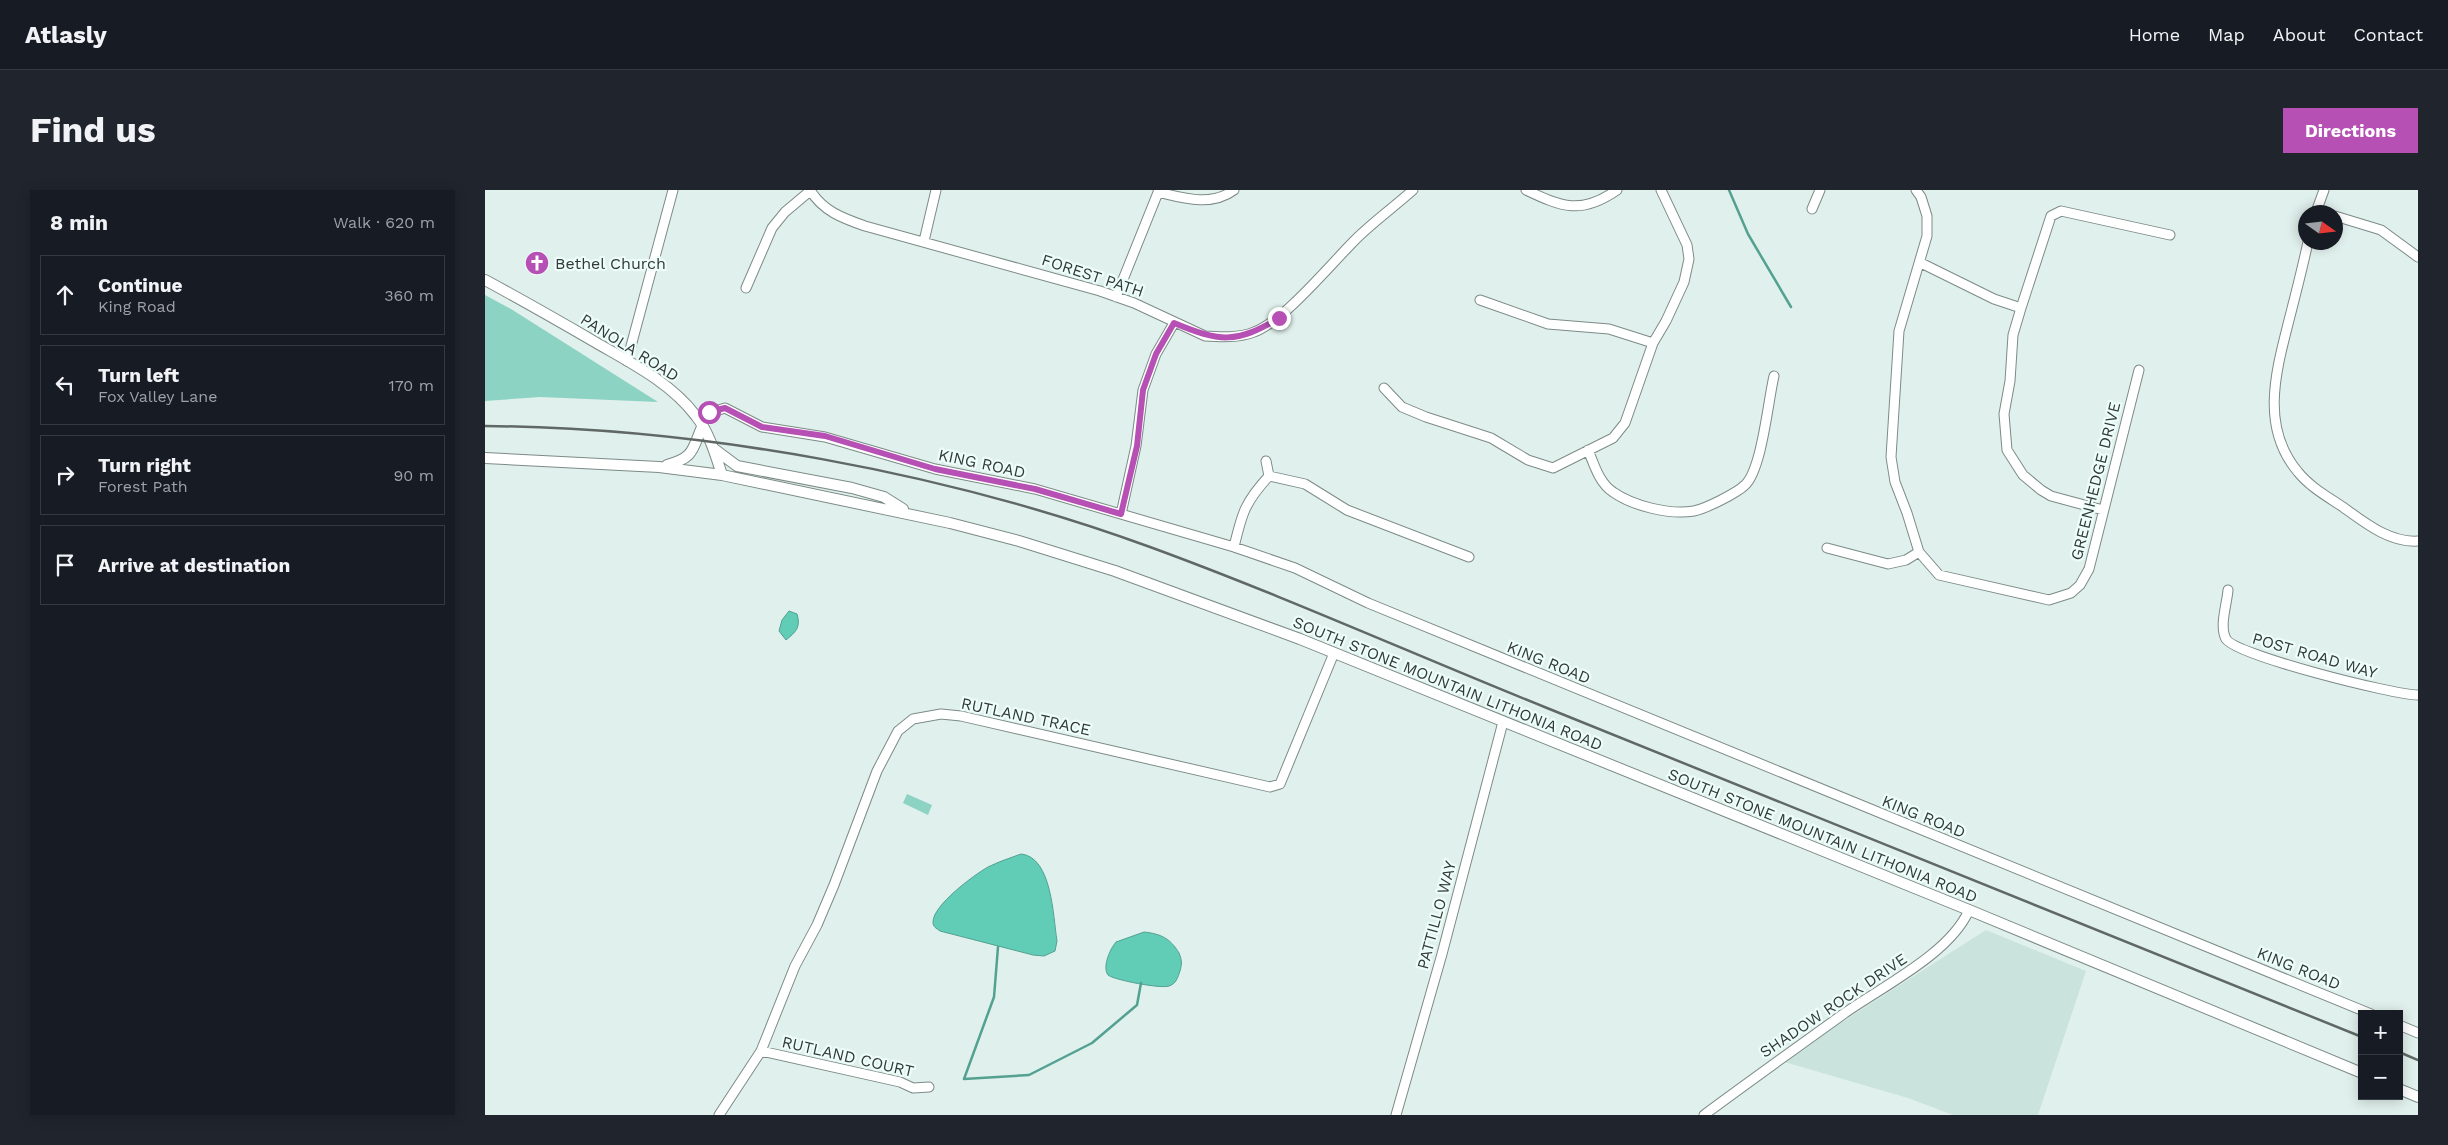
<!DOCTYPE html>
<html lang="en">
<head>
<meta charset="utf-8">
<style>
  body { margin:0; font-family:"Work Sans",sans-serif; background:#20242c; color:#f1f3f6 }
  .controls { position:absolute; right:15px; bottom:15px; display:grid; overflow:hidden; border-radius:0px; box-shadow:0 2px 12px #0003 }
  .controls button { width:45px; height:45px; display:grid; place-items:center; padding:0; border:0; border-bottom:1px solid #363941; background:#171b24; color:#f1f3f6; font:25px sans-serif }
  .compass { position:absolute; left:1813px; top:15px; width:45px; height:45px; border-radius:50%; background:#171b24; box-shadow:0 2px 12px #0003; rotate:104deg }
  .stop { position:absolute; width:15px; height:15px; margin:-11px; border:4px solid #b650b4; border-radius:50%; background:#fff }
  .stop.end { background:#b650b4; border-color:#fff; box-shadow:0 1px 5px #0008 }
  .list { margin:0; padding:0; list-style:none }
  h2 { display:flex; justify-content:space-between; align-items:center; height:65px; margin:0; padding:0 20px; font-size:21px }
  h2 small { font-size:16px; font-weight:400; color:#9ea1a6 }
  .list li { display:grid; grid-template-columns:32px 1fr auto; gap:15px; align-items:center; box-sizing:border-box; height:80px; margin:0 10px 10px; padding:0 10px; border:1px solid #363941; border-radius:0px }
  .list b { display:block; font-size:19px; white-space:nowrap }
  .list p { margin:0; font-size:16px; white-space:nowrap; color:#9ea1a6 }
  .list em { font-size:16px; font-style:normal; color:#9ea1a6 }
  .icon { flex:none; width:28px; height:28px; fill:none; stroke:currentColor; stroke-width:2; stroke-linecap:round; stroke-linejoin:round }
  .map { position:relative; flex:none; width:1933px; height:925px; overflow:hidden; border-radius:0px }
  header { display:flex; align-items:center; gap:30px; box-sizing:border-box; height:70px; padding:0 25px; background:#171b24; border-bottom:1px solid #363941 }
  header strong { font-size:24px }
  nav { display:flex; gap:28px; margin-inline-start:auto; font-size:18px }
  .intro { display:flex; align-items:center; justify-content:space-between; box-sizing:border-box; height:120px; padding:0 30px }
  h1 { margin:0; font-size:35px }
  .button { padding:12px 22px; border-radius:0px; background:#b650b4; color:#fff; font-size:18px; font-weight:700 }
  main { display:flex; gap:30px; padding:0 30px }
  aside { flex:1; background:#171b24; border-radius:0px; box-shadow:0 2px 12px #0003 }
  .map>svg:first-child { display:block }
  .built { fill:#cbe3dd }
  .green { fill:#8cd3c3 }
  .water { fill:#61cdb7; stroke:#53a191 }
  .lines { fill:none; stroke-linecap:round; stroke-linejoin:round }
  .stream { stroke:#53a191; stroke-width:2.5 }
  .minor-casing { stroke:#7c8b87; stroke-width:11 }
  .major-casing { stroke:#7c8b87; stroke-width:12 }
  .minor { stroke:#fff; stroke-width:9 }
  .major { stroke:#fff; stroke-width:10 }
  .rail { stroke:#5f6865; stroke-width:2.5 }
  .route { stroke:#b650b4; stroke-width:6 }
  .labels { text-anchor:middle; stroke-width:4.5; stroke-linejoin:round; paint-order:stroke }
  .poi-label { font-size:16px; fill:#323937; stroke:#edfdf9; text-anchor:start }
  .street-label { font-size:16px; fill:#323937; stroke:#edfdf9 }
</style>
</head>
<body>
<header>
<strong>Atlasly</strong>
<nav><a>Home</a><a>Map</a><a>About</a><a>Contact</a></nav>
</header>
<div class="intro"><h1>Find us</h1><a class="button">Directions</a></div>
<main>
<aside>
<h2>8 min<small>Walk · 620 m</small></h2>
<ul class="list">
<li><svg class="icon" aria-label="ahead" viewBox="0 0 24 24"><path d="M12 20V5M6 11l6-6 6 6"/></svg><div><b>Continue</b><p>King Road</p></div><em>360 m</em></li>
<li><svg class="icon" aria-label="left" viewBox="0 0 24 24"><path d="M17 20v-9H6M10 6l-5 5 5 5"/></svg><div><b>Turn left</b><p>Fox Valley Lane</p></div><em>170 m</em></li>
<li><svg class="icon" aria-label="right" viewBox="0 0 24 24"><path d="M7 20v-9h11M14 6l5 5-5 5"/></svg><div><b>Turn right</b><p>Forest Path</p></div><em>90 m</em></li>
<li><svg class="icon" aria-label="arrive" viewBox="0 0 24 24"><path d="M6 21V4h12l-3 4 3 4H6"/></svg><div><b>Arrive at destination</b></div></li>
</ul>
</aside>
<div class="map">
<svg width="1933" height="925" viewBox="0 0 1933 925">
  <rect width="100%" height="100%" fill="#e0f0ec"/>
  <path class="built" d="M1501 740 1601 781 1553 925H1468L1423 908 1296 871Z"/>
  <path class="green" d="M0 105 26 119 173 212 55 207 0 211Z
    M422 604 447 615 443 625 418 613Z"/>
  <path class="water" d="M304 421 312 424C316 437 311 442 301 450L294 441 297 430Z
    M536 664C567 667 568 726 572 751L570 761 559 766 548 765 455 741C451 738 448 737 448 732 448 715 489 685 503 677 513 672 525 668 536 664Z
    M659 742C676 744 685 748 694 763 697 770 697 774 695 781 693 787 691 794 684 796 676 799 629 790 623 785 617 777 625 759 631 752Z"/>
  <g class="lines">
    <path class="stream" d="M1244 0 1263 44 1306 117
      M513 757 509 807 479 889 544 885 607 853 652 815 656 793"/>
    <g class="minor-casing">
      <path id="minor" d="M325 0C338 21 357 28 380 36L615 101 649 113 720 146C736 147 754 148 769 142 798 132 846 74 870 50 888 32 909 17 928 0
        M1041 0C1077 17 1096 25 1132 0
        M1431 0 1436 7 1442 26V46L1414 141 1406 267 1410 292 1422 323 1434 362 1454 385 1564 410 1586 403 1595 395 1604 379 1654 180
        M673 2C698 8 726 17 749 0
        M1327 19 1335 0
        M1831 22 1839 0
        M1850 26 1896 40 1933 67
        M439 51 451 0
        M1823 52C1817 80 1810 107 1803 134 1790 185 1776 238 1813 282 1825 297 1843 307 1858 317 1880 333 1905 353 1933 351
        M1436 73 1509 109 1536 118 1528 145 1525 191 1519 224 1522 260 1538 285 1556 300 1566 306 1618 320
        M261 98 287 38 300 22 325 1
        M631 107 674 0
        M995 110 1063 134 1124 139 1168 153
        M1536 118 1566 26 1576 21 1685 45
        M142 171 188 0
        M899 198 917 217 941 227 1006 248 1043 270 1068 278 1128 248 1140 233 1168 153 1181 131 1199 92 1204 69 1202 55 1176 0
        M212 227 240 218 277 237 340 247 450 279 550 299 749 357 810 378 883 413 1886 824
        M1103 260C1109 274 1114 293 1128 302 1148 316 1184 325 1209 321 1220 319 1252 303 1260 295 1277 279 1283 211 1289 186
        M781 271 784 286
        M784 286 820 294 862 320 984 367
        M636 324 651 256 658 200 671 164 689 133
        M749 357C757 323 760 312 784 286
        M1342 358 1403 374 1421 370 1434 362
        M1743 400C1742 414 1734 436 1741 449 1750 465 1909 505 1933 505
        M1914 835 1933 843
        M276 861 415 892 428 898 444 897
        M234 925 276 861 310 776 332 735 349 695 392 581 413 541 428 529 456 524 476 526 785 597 795 594 849 463
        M911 925 957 764 1018 532
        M1219 925C1265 891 1311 858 1357 825 1396 797 1465 764 1484 720"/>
    </g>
    <g class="major-casing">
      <path id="major" d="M0 90C37 110 74 131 110 152 146 173 185 192 211 226 224 242 231 266 237 285
        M228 258 252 276 367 298 399 307 418 319
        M0 268 174 277 237 285 465 333 534 351 630 381 815 449 1484 720 1877 883
        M182 275C209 268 207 260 217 237
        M1914 899 1933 907"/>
    </g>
    <use href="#minor" class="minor"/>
    <use href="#major" class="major"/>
    <path class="rail" d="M0 236C217 238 460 282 665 357 799 406 930 465 1062 518 1334 627 1606 736 1877 847
      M1914 862 1933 870"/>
  </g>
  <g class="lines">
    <path class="route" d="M224 222 240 218 277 237 340 246 450 279 550 299 636 324 652 256 658 200 671 164 689 133C735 152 751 154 794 128"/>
  </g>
  <defs>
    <g id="church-disc" transform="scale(1.25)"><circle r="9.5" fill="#b650b4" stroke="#edfdf9"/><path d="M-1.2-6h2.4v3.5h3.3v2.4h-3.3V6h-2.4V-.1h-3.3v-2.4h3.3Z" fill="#fff"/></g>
  </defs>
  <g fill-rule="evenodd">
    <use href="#church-disc" x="52" y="73"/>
  </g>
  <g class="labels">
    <g class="poi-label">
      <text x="70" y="79">Bethel Church</text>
    </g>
    <g class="street-label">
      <text transform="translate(608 85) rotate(18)" y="6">FOREST PATH</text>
      <text transform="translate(145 157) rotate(32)" y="6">PANOLA ROAD</text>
      <text transform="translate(497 273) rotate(12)" y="6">KING ROAD</text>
      <text transform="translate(1610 291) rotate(-76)" y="6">GREENHEDGE DRIVE</text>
      <text transform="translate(1830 465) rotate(16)" y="6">POST ROAD WAY</text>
      <text transform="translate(1064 472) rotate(22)" y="6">KING ROAD</text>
      <text transform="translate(963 493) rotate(22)" y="6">SOUTH STONE MOUNTAIN LITHONIA ROAD</text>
      <text transform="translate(541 526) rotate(12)" y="6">RUTLAND TRACE</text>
      <text transform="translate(1439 626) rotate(22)" y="6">KING ROAD</text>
      <text transform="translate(1338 645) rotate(22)" y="6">SOUTH STONE MOUNTAIN LITHONIA ROAD</text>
      <text transform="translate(951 725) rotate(-75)" y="6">PATTILLO WAY</text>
      <text transform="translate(1814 778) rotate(22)" y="6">KING ROAD</text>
      <text transform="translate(1348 815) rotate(-34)" y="6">SHADOW ROCK DRIVE</text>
      <text transform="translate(363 866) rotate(13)" y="6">RUTLAND COURT</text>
    </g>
  </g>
</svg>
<div class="controls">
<button>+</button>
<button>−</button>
</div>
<svg class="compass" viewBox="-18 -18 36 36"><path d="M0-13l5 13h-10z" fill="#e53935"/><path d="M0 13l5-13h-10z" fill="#9ea1a6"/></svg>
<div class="stop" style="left:224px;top:222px"></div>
<div class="stop end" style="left:794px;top:128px"></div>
</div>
</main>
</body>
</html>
